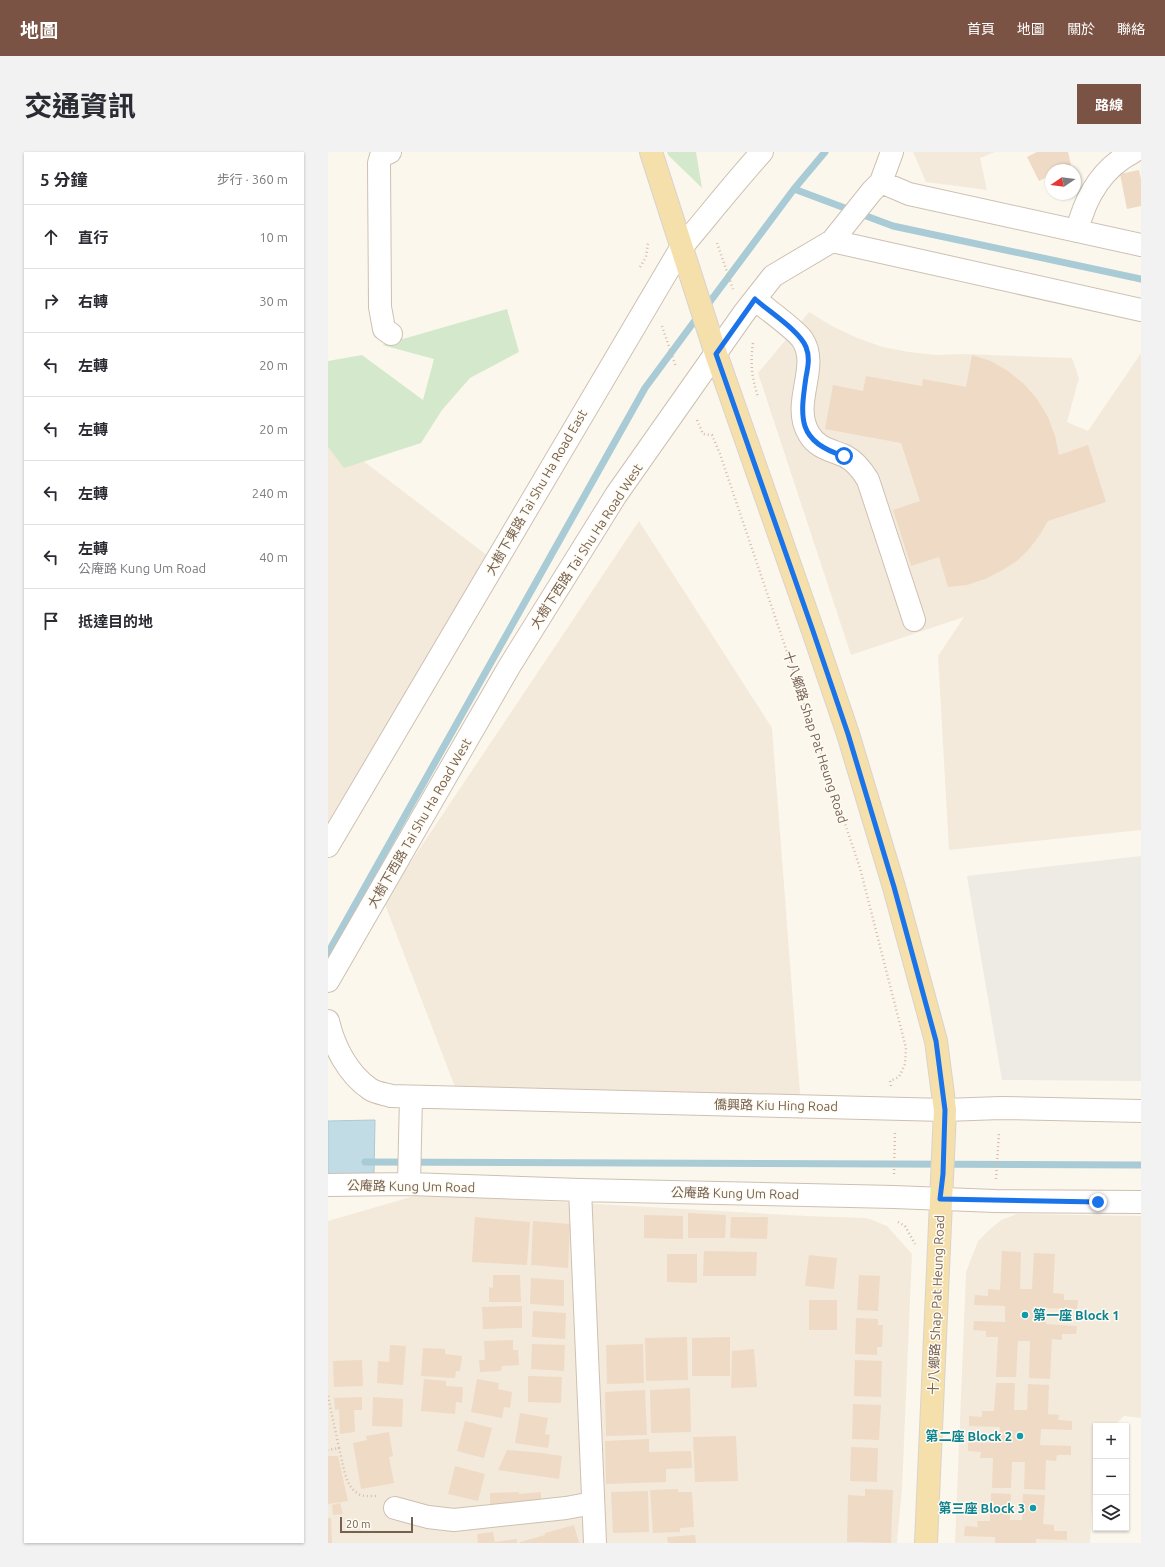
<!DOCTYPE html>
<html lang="zh-TW">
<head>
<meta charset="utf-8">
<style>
  body { margin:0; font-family:Ubuntu,"Noto Sans TC",sans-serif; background:#f2f2f3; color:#2b2b33 }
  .controls { position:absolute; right:12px; bottom:12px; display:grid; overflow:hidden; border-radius:0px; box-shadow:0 1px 3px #0004 }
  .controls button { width:36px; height:36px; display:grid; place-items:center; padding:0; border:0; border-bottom:1px solid #e1e1e2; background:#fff; color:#2b2b33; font:20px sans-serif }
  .compass { position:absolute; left:717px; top:12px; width:36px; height:36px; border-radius:50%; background:#fff; box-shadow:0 1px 3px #0004; rotate:257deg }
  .scale { position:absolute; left:12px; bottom:10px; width:73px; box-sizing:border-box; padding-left:4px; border:2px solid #766150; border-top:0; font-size:11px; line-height:14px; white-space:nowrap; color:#766150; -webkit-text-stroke:3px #fefbf3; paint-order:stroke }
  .stop { position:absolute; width:12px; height:12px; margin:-9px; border:3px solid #1a73e8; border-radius:50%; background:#fff }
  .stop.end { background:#1a73e8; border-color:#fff; box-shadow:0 1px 4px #0008 }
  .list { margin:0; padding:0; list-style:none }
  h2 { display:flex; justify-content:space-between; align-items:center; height:52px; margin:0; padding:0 16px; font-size:17px }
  h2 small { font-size:13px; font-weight:400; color:#7c7c81 }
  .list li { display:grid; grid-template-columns:26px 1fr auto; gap:12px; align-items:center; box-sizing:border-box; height:64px; padding:0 16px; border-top:1px solid #e1e1e2 }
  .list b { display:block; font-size:15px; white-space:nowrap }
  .list p { margin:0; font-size:13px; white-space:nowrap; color:#7c7c81 }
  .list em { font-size:13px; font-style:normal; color:#7c7c81 }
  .icon { flex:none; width:22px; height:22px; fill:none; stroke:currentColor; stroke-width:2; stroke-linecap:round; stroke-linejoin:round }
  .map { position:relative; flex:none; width:813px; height:1391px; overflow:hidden; border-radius:0px }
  header { display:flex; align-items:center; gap:24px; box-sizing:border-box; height:56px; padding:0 20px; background:#7b5345; color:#fff }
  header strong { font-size:19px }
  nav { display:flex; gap:22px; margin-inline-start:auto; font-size:14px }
  .intro { display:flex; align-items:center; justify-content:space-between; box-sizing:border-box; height:96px; padding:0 24px }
  h1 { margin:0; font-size:28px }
  .button { padding:10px 18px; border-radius:0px; background:#7b5345; color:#fff; font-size:14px; font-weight:700 }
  main { display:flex; gap:24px; padding:0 24px }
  aside { flex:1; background:#fff; border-radius:0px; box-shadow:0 1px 3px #0004 }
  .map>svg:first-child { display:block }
  .residential { fill:#f3eadb }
  .industrial { fill:#eeeae4 }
  .green { fill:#d4e9cb }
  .water { fill:#c1dce5; stroke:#a8cbd6 }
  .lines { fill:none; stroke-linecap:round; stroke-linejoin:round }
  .stream { stroke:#a8cbd6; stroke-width:7 }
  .building { fill:#efdac5 }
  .minor-casing { stroke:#cec0b2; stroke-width:24 }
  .major-casing { stroke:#d9d3ce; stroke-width:24 }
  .path { stroke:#d5bda8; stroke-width:2.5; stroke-dasharray:1 3; stroke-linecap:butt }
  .minor { stroke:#fff; stroke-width:22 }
  .major { stroke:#f5dfaa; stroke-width:22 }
  .route { stroke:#1a73e8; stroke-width:5 }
  .culture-dot { fill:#0f9aa8; stroke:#fefbf3; stroke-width:1.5 }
  .labels { text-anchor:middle; stroke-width:3; stroke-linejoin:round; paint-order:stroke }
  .street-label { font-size:13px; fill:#766150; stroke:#fefbf3 }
  .culture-label { font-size:13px; font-weight:bold; fill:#0d838f; stroke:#fefbf3; text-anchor:end }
</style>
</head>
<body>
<header>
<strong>地圖</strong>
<nav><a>首頁</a><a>地圖</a><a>關於</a><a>聯絡</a></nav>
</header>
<div class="intro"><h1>交通資訊</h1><a class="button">路線</a></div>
<main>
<aside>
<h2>5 分鐘<small>步行 · 360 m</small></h2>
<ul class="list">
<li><svg class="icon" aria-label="ahead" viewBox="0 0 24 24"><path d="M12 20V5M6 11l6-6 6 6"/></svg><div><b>直行</b></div><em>10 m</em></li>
<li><svg class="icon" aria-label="right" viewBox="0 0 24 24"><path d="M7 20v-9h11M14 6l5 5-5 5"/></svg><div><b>右轉</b></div><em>30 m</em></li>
<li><svg class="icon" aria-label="left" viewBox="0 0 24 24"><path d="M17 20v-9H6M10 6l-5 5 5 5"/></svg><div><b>左轉</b></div><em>20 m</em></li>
<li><svg class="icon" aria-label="left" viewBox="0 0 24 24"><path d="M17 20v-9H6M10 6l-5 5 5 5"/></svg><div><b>左轉</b></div><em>20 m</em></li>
<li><svg class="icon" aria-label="left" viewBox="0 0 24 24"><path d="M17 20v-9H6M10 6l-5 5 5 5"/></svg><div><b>左轉</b></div><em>240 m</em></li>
<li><svg class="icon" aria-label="left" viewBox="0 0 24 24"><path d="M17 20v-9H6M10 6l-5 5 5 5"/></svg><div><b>左轉</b><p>公庵路 Kung Um Road</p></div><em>40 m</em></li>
<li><svg class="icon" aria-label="arrive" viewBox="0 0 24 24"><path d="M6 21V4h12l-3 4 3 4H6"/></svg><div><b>抵達目的地</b></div></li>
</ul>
</aside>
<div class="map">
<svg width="813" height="1391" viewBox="0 0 813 1391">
  <rect width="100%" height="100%" fill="#fcf7ec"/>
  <path class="residential" d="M585 0H667L652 6 659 38 598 30Z
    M481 160 504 174 529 186 555 195 581 200 608 203 635 202 744 206 751 226 739 270 760 279 813 201V678L621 698 610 504 636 465 523 503 430 221Z
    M0 282 160 404 0 676Z
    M311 369 444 576 474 967 127 935 56 750Z
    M93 1042 479 1064 537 1066 542 1067 559 1074 584 1102 574 1337 569 1391H0V1069Z
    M689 1062 813 1064V1266L796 1264 786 1274H768L762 1391H627L638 1120 650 1089 660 1079 673 1068Z"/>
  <path class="industrial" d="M813 704V929L674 928 639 724Z"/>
  <path class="green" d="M339 0H368L374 36 340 3Z
    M179 157 191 200 142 226 114 258 93 291 16 316 0 295V209L34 203 95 248 106 207 54 193Z"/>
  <path class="water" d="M47 968 46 1021 0 1022V969Z"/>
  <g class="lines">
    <path class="stream" d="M466 37 565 74 813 127
      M378 155 466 37 497 0
      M0 801 317 236 371 163
      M37 1010 813 1013"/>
  </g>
  <path class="building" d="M709 0H740L743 13 733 18H723V23L711 29 699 5Z
    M811 18 813 27V54L799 57 792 22Z
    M644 203 663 209 680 219 696 232 709 247 720 265 727 284 731 303 760 293 778 350 720 369 713 381 702 396 689 409 673 419 657 427 639 433 620 435 611 405 583 414 565 358 592 349 573 291 497 277 505 233 535 239 538 224 594 234 595 227 638 235Z
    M360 1061 398 1063 397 1086H360Z
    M316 1063 355 1064V1087L316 1086Z
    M147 1065 202 1070 199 1113 144 1110Z
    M403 1065H440L439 1087 402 1086Z
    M205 1069 242 1072 240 1116 203 1113Z
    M376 1099 429 1100 428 1124H375Z
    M674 1099 693 1100 692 1137H704L706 1101 727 1102 725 1141 736 1142V1148H750L749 1157 718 1156V1172L749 1174 748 1182H734V1188L724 1187 722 1227 701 1226 702 1189H690L688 1225H668L670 1185H658V1179L645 1178 646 1169 677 1170V1154L646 1153 647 1143 660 1144V1137L672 1138Z
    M339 1102H369V1131L339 1130Z
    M481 1103 509 1106 506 1137 477 1134Z
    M165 1123H192L193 1150H161V1135L165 1136Z
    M531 1123 552 1124 550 1159 529 1158Z
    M203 1126 236 1128V1154L202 1152Z
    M481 1148H509V1178H481Z
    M194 1154V1176L155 1177 154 1155Z
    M205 1159 238 1161 237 1187 204 1185Z
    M528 1166 550 1167V1173H555L554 1195H549V1203L527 1202Z
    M359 1185 360 1228 318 1229 317 1186Z
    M402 1185V1224H364V1186Z
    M185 1188V1198H190L191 1213 174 1214 173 1219 152 1220 151 1208H157L156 1189Z
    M204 1192 237 1193 236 1219 203 1217Z
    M315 1192 316 1231 279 1232 278 1193Z
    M62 1193 78 1194 75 1233 49 1231 50 1209 61 1210Z
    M95 1196 117 1197V1202L134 1204 132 1219H128L127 1226 93 1224Z
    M426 1197 429 1235 403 1236 404 1199Z
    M34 1208 35 1234 6 1235 5 1209Z
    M527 1208 554 1209 553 1245 526 1244Z
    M200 1224 234 1225 233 1251 200 1250Z
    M96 1227 118 1229V1234L135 1235 134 1251 128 1250 127 1262 93 1259Z
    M149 1227 171 1231 170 1237 184 1240 182 1256 176 1255 174 1266 143 1260Z
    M668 1231H687L686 1258H699L700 1232 721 1233 720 1262 731 1263 730 1268 744 1269V1278L713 1277 712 1293 743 1294V1303H729L728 1309 718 1308 717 1338 696 1337 697 1310H684L683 1336H664L665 1306H652L653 1300 640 1299V1290L671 1291 672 1275 641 1274V1264L654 1265V1259H666Z
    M362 1236 363 1280 323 1281 322 1238Z
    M317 1238 319 1283 278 1284 277 1240Z
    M34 1245V1258H26L27 1280 12 1282 11 1257 7 1258 6 1246Z
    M45 1245 75 1247 74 1275 44 1274Z
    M525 1252 553 1253 551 1288 524 1287Z
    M192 1261 220 1266 217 1282 222 1283 220 1296 187 1291Z
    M137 1269 164 1276 156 1306 129 1299Z
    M61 1280 65 1304 61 1305 66 1331 33 1337 25 1291 39 1288 38 1284Z
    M408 1284 410 1329 367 1330 365 1285Z
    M321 1287V1300L363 1299 364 1316 338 1317V1330L278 1332 277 1289Z
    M523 1295 550 1296 549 1330 522 1329Z
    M179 1298 214 1301 234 1304 231 1327 170 1318Z
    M0 1304H10L20 1349 0 1352Z
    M127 1314 157 1322 150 1349 120 1342Z
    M350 1337V1340H364L366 1375 352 1376V1380L325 1381 322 1338Z
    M537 1337 565 1338 563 1391 519 1390 520 1343 537 1344Z
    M320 1339 321 1380 285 1381 283 1340Z
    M191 1340V1342L213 1340V1349L195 1352H162V1341Z
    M663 1341 683 1342 682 1368H694L695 1342 717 1343 715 1372 726 1373V1379H739V1388L708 1387V1391H667V1385L636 1384 637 1374 650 1375 649 1369H662Z
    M12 1351 15 1362 5 1363 4 1353Z
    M0 1366H3L4 1391H0Z
    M246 1373 251 1391H192V1390L217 1383V1381Z
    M165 1380 167 1391H150L149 1382Z
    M366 1383H367L368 1391H340L339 1385Z
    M189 1387V1391H167V1390Z"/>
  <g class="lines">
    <g class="minor-casing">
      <path id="minor" d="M62 0 53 4 51 11 52 155 56 177 63 182
        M553 30 581 42 813 93
        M749 79C757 46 774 16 805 0
        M504 89 813 158
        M427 147C438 157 466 176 474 187 493 215 462 251 481 282 489 296 503 298 517 304 527 309 534 318 540 328L586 468
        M0 694 353 96C380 64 406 31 434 0
        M0 829 181 515 288 343 416 161 445 124 504 89 544 39 553 30 564 0
        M0 869C6 895 20 922 42 937 48 941 57 942 63 944L617 958 673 956 813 959
        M81 1032 83 945
        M0 1033 81 1032 252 1038 566 1045 667 1049 813 1050
        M252 1038 267 1391
        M67 1356 100 1365 126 1368 238 1356 265 1351"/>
    </g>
    <g class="major-casing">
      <path id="major" d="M323 0 388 202 485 479 520 582 566 735 608 889 617 958 598 1391"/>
    </g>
    <path class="path" d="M389 91 405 137
      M312 115 318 105 320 91
      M334 174 348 215
      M425 191C422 212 424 226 430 245
      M369 268 375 282 384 283 392 302 532 716 578 896 577 912 571 925 562 929 563 934
      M566 1022 567 979
      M668 1027 671 980
      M570 1070 577 1074 587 1092
      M0 1244 11 1296 0 1298
      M11 1296C15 1310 16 1332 29 1341 34 1345 41 1344 48 1344"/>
    <use href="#minor" class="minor"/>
    <use href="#major" class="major"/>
  </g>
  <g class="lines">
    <path class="route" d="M516 304C469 290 472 266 478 225 480 215 482 205 478 195 472 179 440 159 427 147L388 202 485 479 520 582 566 735 608 889 617 958 615 1022 612 1047 770 1050"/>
  </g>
  <g class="culture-dot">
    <circle cx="697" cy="1163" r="4"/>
    <circle cx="692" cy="1284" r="4"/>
    <circle cx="705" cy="1356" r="4"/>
  </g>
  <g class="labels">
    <g class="street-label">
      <text transform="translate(208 340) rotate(-60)" y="5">大樹下東路 Tai Shu Ha Road East</text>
      <text transform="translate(258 394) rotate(-57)" y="5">大樹下西路 Tai Shu Ha Road West</text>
      <text transform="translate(488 585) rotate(72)" y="5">十八鄉路 Shap Pat Heung Road</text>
      <text transform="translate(91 671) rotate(-60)" y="5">大樹下西路 Tai Shu Ha Road West</text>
      <text transform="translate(448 953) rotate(1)" y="5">僑興路 Kiu Hing Road</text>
      <text transform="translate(83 1034) rotate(1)" y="5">公庵路 Kung Um Road</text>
      <text transform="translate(407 1041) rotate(1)" y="5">公庵路 Kung Um Road</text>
      <text transform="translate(608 1153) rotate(-88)" y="5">十八鄉路 Shap Pat Heung Road</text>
    </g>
    <g class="culture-label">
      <text x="705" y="1168" text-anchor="start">第一座 Block 1</text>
      <text x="684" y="1289">第二座 Block 2</text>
      <text x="697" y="1361">第三座 Block 3</text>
    </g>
  </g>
</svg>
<div class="controls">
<button>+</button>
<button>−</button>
<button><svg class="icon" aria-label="layers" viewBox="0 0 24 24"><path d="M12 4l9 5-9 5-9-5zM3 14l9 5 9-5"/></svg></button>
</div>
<svg class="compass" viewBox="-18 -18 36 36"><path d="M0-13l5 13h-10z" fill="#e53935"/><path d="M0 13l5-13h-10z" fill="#7c7c81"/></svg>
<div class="scale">20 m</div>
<div class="stop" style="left:516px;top:304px"></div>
<div class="stop end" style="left:770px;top:1050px"></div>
</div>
</main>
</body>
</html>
